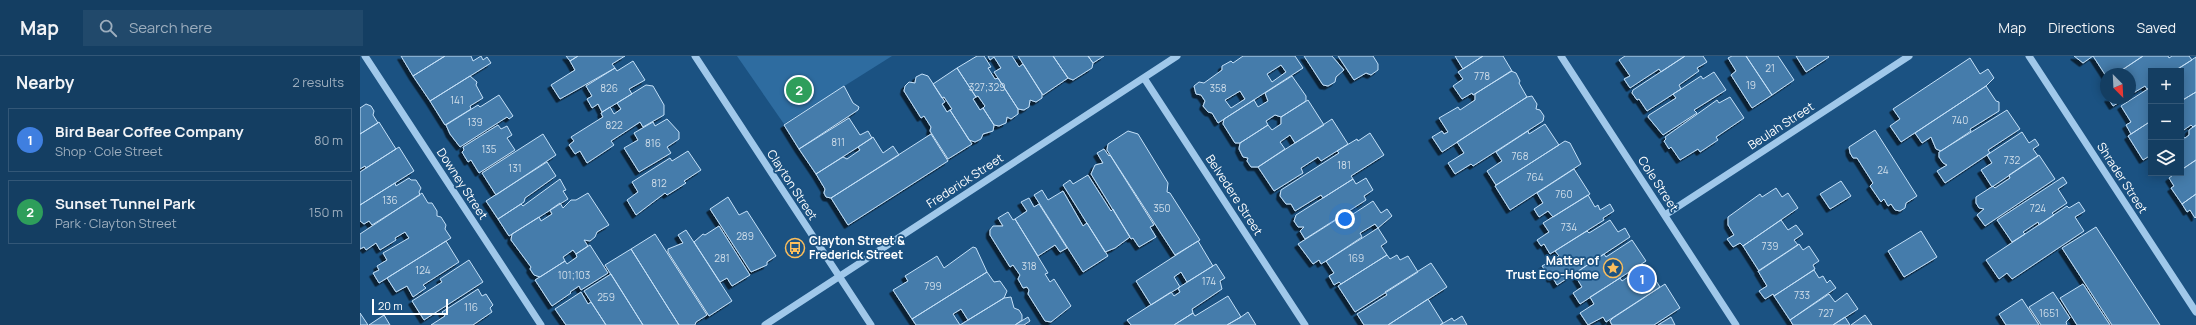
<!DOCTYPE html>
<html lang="en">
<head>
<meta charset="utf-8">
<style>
  body { margin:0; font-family:Manrope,sans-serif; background:#21496b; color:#f1f3f6 }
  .controls { position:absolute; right:12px; top:12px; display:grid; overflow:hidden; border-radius:0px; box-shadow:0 2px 10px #0003 }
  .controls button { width:36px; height:36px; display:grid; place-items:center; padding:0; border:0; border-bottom:1px solid #335777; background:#143e62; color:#f1f3f6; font:20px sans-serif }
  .compass { position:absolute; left:1740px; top:12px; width:36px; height:36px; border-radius:50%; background:#143e62; box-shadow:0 2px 10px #0003; rotate:156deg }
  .scale { position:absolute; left:12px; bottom:10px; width:76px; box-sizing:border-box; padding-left:4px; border:2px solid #fff; border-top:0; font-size:11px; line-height:14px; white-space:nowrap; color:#fff; -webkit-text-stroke:3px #1b5282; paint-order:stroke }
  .you { position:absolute; left:985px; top:163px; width:14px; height:14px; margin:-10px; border:3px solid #fff; border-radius:50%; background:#1a73e8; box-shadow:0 0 0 6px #1a73e833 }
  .badge { display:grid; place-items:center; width:26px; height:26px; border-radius:50%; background:#fbbe5c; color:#fff; font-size:13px; font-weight:700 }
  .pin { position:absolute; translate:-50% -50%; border:2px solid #fff; box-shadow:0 1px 4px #0006 }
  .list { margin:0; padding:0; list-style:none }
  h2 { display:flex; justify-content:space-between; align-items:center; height:52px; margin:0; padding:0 16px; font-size:17px }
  h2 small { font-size:13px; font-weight:400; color:#9daebe }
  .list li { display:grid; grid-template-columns:26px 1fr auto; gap:12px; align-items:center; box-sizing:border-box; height:64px; margin:0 8px 8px; padding:0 8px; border:1px solid #335777; border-radius:0px }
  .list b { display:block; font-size:15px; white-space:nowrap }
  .list p { margin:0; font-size:13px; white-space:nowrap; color:#9daebe }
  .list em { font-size:13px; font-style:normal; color:#9daebe }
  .icon { flex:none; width:22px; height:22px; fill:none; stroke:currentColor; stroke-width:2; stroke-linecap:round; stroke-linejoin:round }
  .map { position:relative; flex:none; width:1836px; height:269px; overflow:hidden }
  header { display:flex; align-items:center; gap:24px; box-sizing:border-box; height:56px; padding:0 20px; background:#143e62; border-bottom:1px solid #335777 }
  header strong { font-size:19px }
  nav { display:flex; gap:22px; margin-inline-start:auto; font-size:14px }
  .search { width:280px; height:36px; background:#21496b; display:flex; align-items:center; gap:10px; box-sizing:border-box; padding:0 14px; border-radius:0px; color:#9daebe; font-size:15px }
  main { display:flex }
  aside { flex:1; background:#143e62 }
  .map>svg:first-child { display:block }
  .green { fill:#2e6ca0 }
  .building { fill:#447cab; stroke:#c4e0f8; fill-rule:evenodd; filter:url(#shadow) }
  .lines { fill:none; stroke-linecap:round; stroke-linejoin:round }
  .minor { stroke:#a0c8ea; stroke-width:7 }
  .labels { text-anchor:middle; stroke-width:3.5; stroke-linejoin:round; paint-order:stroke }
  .number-label { font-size:10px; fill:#d0deea }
  .street-label { font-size:12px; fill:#fff; stroke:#1b5282 }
  .poi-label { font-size:12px; font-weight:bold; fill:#fff; stroke:#1b5282; text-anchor:start }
</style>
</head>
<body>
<header>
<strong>Map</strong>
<div class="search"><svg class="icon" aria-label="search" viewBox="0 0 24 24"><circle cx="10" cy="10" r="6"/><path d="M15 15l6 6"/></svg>Search here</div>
<nav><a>Map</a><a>Directions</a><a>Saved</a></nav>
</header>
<main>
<aside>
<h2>Nearby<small>2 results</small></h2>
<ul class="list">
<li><span class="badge" style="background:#3f7fe0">1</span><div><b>Bird Bear Coffee Company</b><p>Shop · Cole Street</p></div><em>80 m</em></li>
<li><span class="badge" style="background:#2e9e5b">2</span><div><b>Sunset Tunnel Park</b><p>Park · Clayton Street</p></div><em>150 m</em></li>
</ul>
</aside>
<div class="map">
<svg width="1836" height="269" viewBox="0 0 1836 269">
  <defs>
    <filter id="shadow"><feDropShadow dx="-3.5" dy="3.5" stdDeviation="0" flood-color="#0009"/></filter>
  </defs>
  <rect width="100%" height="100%" fill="#1b5282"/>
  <path class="green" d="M377 0H532L424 68Z"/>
  <path class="building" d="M41 0H85L53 20Z
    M85 0H111L113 5 121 0 123 4 127 1 131 7 70 45 53 20Z
    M206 0H218L210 5Z
    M218 0H265L252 8 255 12 200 43 191 29 215 14 210 5Z
    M617 0H624L631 11 628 12 635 23 638 22 658 53V58L651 63 647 61 646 67 639 70 634 69 623 52 625 50 618 40 616 41 597 12Z
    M628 0H652L659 11 663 8 682 38V42L676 46 670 44 669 51 664 54 658 53 634 16 641 12 634 1 630 4Z
    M658 0H693L708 22 683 39Z
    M693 0H728L733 7 732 12 713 24 708 22Z
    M728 0H744L733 7Z
    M883 0H935L943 12 858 67 852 57 848 56 843 50 845 45 841 39 836 38 834 30 839 26 844 27 862 14V10L871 5 873 7ZM921 9 926 16 912 26 907 18ZM880 35 885 43 871 52 865 44Z
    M944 0H972L984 14 976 21 975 26 968 30 963 29Z
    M978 0H1013L1018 8V14L1011 19 1006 17 994 24Z
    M1095 0H1123L1103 13Z
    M1123 0H1143L1152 15 1113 39 1112 37 1102 43 1093 30 1103 23 1098 16Z
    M1265 0H1325L1301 16 1299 13 1270 32 1264 23 1270 20 1259 4Z
    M1325 0H1343L1347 6 1337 12 1339 15 1319 29 1321 33 1287 55 1279 43 1277 44 1272 37 1273 34Z
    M1372 0H1386L1412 39 1392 52 1371 19 1376 15 1368 2Z
    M1386 0H1418L1434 24 1412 39Z
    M1436 0H1468L1469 1 1446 16Z
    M1714 0H1733L1723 7Z
    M1733 0H1783L1756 18H1746V20Z
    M1783 0H1808L1809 2 1812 0H1829L1832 4 1814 15H1791V31L1787 33 1785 30 1770 39V18H1756Z
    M1836 1V36L1821 45V15L1818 13Z
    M1610 2 1620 18 1628 13 1634 22 1626 30 1541 86 1530 70 1540 63 1533 53Z
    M273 5 285 24 269 33 272 38 242 56 238 48 232 52 227 43 232 40 226 30 255 12 257 15Z
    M597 12 616 41 613 43 620 54 623 52 634 69 633 75 623 78 621 83 615 86 609 84 590 54 592 53 584 41 582 42 573 28Z
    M1151 15 1156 17 1160 25 1159 27 1167 41 1082 96 1072 81 1082 75 1084 78 1088 76 1079 62 1098 51 1100 54 1115 44V38Z
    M1354 16 1366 34 1334 54 1337 57 1303 79 1288 61 1289 59 1316 42 1313 38 1321 33 1341 20 1343 23Z
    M562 18 568 20 585 46 582 48 587 56 590 54 612 88 588 103 570 75 571 71 564 60 561 62 544 35 545 30 549 26 555 27 556 21Z
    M110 20 117 26 116 29 123 42 110 50 111 53 85 69 70 45Z
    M932 20 946 40V45L921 61 915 59 906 65 908 69 880 87H875L863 68 864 63 894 44 898 51 908 45 905 37Z
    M286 29 293 30 304 49V59L283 71 280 66 251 85 254 89 227 107 220 95 215 98 209 89 214 85 211 81 243 61 241 57 250 51 254 58 261 53 257 47Z
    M484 30 493 47 499 51 498 54 439 93 424 69Z
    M1626 30 1636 45 1639 46V55L1610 73 1611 75 1581 95 1576 93 1571 81 1562 87 1555 77Z
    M1791 31V65L1771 78 1766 69 1771 66 1761 50Z
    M1836 36V69L1833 71 1831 69 1821 76V45Z
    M139 39 153 60 149 63 147 61 100 91 90 78 86 69 118 49 120 51Z
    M1172 40 1177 48 1176 53 1180 54 1184 60 1183 65 1113 110 1111 108 1095 118 1088 107 1104 97 1097 86 1167 41Z
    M1370 41 1384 62 1356 81 1358 84 1340 96 1338 93 1320 104 1311 91 1309 93 1304 85 1306 83 1305 81 1357 44 1359 47Z
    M1748 42H1766L1753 50Z
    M948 44 964 69 935 87 930 79 920 86 925 93 898 111H891L887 105 888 102 883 101 879 93 880 87 908 69 912 74 921 68V61Z
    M6 48 11 50 14 55 13 59 18 67 0 78V52Z
    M1647 54 1660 73 1628 94 1630 97 1585 127 1577 115 1587 109 1583 107 1579 101V96Z
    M489 62 500 79 508 75 512 82 456 118 439 93Z
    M307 63 319 76V83L307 91 311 97 279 116 264 92 278 84 274 77 293 66 295 70Z
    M972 63 988 88 961 105 958 101 941 112 943 117 914 135 898 111Z
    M1791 65V99L1783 104 1768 80Z
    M19 66 36 93 6 112 5 110 0 113V78Z
    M1185 68 1199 89 1136 129 1127 115 1142 105 1136 96 1168 75 1169 78Z
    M138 69 141 73 147 70 152 79 147 82 155 94 119 117 111 104 108 106 102 96 104 94 103 91Z
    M1836 69V104L1821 114V80L1825 82 1829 79V74Z
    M1515 74 1557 140 1546 147 1545 152 1540 155 1535 154 1531 148 1528 150 1524 143 1521 146 1510 130 1513 127 1497 102H1493L1490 97 1489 91Z
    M768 75 778 78 808 127 807 136 810 137 840 184 815 199 747 94 748 88Z
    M1662 76 1669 87 1675 83 1679 89 1673 93 1678 100 1632 131 1621 114 1632 107 1627 99Z
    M1010 77 1024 99 991 120 993 123 963 142 961 139 935 155 931 148H926L920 140 921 134 979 97 977 95 997 83 998 85Z
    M183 78 196 99 136 139 122 117Z
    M571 78 588 105 488 169 471 142Z
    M513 81 523 97 533 90 539 99 471 142 466 141 464 137 465 133 456 118 483 101 487 103 500 94 498 91Z
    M1205 85 1210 87 1221 108 1150 154 1135 130Z
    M39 91 54 115 0 149V116Z
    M744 93 749 100 750 99 794 169 790 171 796 181 779 191 773 182 771 183 731 118 735 109 743 107 737 97Z
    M328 95 341 114 324 125 326 127 307 139 305 137 276 159 267 144 278 136 272 126 310 102 312 105Z
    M1679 99 1695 123 1625 170 1617 159 1624 153 1619 152 1616 147V141L1633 130 1635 132 1650 122 1649 119Z
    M1836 104V138L1822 148 1811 132 1814 130 1809 122 1816 117H1821V114Z
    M187 106 196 120 165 142 164 146 138 163 126 145Z
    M1214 113 1230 138 1193 161 1188 155 1179 161 1174 153 1183 147 1177 137Z
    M728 119 751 155 753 153 770 181 755 192 745 196 703 129 710 124 713 128Z
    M1703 121 1707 127 1698 133 1707 147 1692 157 1694 159 1679 169 1678 166 1663 176 1665 178 1652 186 1637 164Z
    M49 122 51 124H56L61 132 59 136 60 139 12 169 9 165 4 168 0 165V149L35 127 36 130Z
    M1006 122 1013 134 1004 140 1006 144 945 183 940 175 944 171H938L934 165 936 159 993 123 996 128Z
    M200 123 206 134 203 135 208 143 149 180 138 163 161 148 163 150Z
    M1481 125 1491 140 1470 153 1460 138Z
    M1416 132 1422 141 1428 137 1438 152 1383 190 1380 187 1373 191 1367 183 1374 179 1368 169V161L1400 138 1402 141Z
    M682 134 688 144 703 135 723 170 727 167 748 200 723 216 674 139Z
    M62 137 68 147H72L77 155V160L81 161 86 169 85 173 91 182 19 227 13 217 19 214 17 210 27 204 23 197 49 182 45 176 35 182 36 184 20 194 16 187 6 194 4 191 0 193V178Z
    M228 137 249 169 237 176 235 181 230 185 224 184 228 190 216 198 213 194 203 201 205 205 180 221 174 219 170 213 171 211 151 184 152 178 179 161 181 165 192 158 190 154 200 147 203 152 211 144H216Z
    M1836 138V161L1835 162 1830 154 1827 156 1822 148Z
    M1228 139 1235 151 1238 149 1240 154 1250 148 1254 155 1243 162 1244 164 1190 198 1184 188 1181 190 1177 184 1189 176 1183 167Z
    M368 141 379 159 387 155 416 200 407 206V209L391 216 350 153Z
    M669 142 674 151 679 148 707 192 700 196 695 189 678 200 655 163 667 155 661 146Z
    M1013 145 1021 157 1027 153 1032 160 1018 172 1015 168 1000 177 1002 181 966 205 961 208 959 204 953 208 938 188 987 157 990 160Z
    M1719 146 1725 155 1715 161 1724 175 1652 223 1647 217 1639 223 1626 204 1707 150 1709 152Z
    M648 156 653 164 655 163 688 217 685 218 690 226 694 223 711 250 691 266 685 265 668 238 669 234 667 231 663 232 658 223 660 219 653 209 650 211 630 179V174L633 170H643L638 162Z
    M1250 164 1258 176 1265 172 1270 181 1197 229 1193 222 1191 223 1182 210 1199 200 1195 195 1227 175 1229 177Z
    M1421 164 1428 174 1436 169 1443 178 1434 184 1438 189 1399 215 1383 190Z
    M359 170 390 219 372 230 367 222 360 226 334 186 343 178 345 179Z
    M1736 171 1800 269H1752L1702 192Z
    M1018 172 1027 186 1021 190 1027 199 981 228 979 226 974 229 969 220 974 217 966 205Z
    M326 174 372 245 349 260 308 196V193L323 187 318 179Z
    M1561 175 1577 201 1544 221 1528 195Z
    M295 178 347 259 336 266 335 269H319L271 193Z
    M1272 184 1286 205 1220 248 1213 237 1222 231 1214 218 1244 198 1246 201Z
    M86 185 99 206 63 229 66 232 53 241 47 230 36 236 27 222Z
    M838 185 853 210 827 226 821 216 814 221 820 231 791 249 776 225Z
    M1439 188 1443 194 1449 190 1459 205 1453 209 1455 213 1414 240 1413 238 1405 243 1399 235 1407 230 1398 215Z
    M230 189 248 217 221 234 219 230 210 236 211 237 192 250 175 224 205 205 207 208 217 201 216 198Z
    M613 191 616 192 627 216 552 263 533 234 548 225 545 220 577 200 584 212Z
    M271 193 319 269H283L245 209Z
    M1027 199 1030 203 1037 199 1040 204 1048 200 1058 216 995 256 978 230Z
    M109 204 123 226 64 264 52 245 82 226 80 223Z
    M1071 207 1087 231 1028 269H1004L997 258 1027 239 1025 236Z
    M856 208 865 222 860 225 862 233 832 253 833 257 814 269H771L767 264 811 236 814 240 820 236 818 232Z
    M1286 209 1300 231 1246 266 1243 261 1228 269 1220 257 1234 248 1230 241 1260 222 1262 225Z
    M1454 214 1459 222 1463 220 1467 227 1470 224 1476 232 1430 264 1414 240Z
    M627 216 634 226 640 225 647 235 644 242 608 264 601 253 593 258 600 269H556L552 263Z
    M251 218 283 269H246L224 235Z
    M1305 228 1320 252 1294 269H1252L1250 265 1253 262Z
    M1723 228 1750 269H1717L1700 242Z
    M118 233 122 240 126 238 133 249 130 252 132 256 113 269H71L85 260 82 256Z
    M221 236 228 248 231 246 246 269H206L195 253Z
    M1693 236 1710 262 1706 266 1707 269H1681L1669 251Z
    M1487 237 1498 253 1473 269H1433L1430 264 1469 238 1475 246Z
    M868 240 881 261 867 269H814L833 257 835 260Z
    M651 241 654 252 659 254 662 259V264L655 269H600L644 242Z
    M1068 243 1083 267 1080 269H1028Z
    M1662 243 1679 269H1646L1639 258Z
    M888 256 896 269H867L881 261Z
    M0 257 8 269H0Z
    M24 259 30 269H9Z
    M1505 259 1512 269H1491Z
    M1102 260 1107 269H1080L1092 262 1094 265Z
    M668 261 670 265 664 269H655Z
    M1311 261 1315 269H1298Z
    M1485 261 1490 269H1473Z"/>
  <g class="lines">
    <path class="minor" d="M5 0 181 269
      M335 0 511 269
      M1201 0 1376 269
      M1669 0 1836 256
      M784 22 945 269
      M1305 159 1549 0
      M405 269 817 0"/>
  </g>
  <defs>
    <g id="bus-ring" transform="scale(1)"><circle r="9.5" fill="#1b5282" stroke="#fbbe5c" stroke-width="1.5"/><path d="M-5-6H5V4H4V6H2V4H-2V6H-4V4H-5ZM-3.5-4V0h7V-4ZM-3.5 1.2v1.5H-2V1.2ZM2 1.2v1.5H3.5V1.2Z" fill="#fbbe5c"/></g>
    <g id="sight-ring" transform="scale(1)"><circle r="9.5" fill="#1b5282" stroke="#fbbe5c" stroke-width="1.5"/><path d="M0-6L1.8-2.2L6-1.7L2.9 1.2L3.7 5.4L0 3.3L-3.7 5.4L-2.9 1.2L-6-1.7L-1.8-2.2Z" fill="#fbbe5c"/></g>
  </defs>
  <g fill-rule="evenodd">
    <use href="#bus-ring" x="435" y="192"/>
    <use href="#sight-ring" x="1253" y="212"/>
  </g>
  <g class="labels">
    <g class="number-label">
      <text x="1410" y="16">21</text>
      <text x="1122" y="24">778</text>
      <text x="1391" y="33">19</text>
      <text x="627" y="35">327;329</text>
      <text x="249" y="36">826</text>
      <text x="858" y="36">358</text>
      <text x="97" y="48">141</text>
      <text x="1600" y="68">740</text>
      <text x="115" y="70">139</text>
      <text x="254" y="73">822</text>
      <text x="478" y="90">811</text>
      <text x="293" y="91">816</text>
      <text x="129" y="97">135</text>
      <text x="1160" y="104">768</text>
      <text x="1652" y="108">732</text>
      <text x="984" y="113">181</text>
      <text x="155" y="116">131</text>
      <text x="1523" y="118">24</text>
      <text x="1175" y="125">764</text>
      <text x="299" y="131">812</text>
      <text x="1204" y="142">760</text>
      <text x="30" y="148">136</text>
      <text x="802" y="156">350</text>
      <text x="1678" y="156">724</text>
      <text x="1209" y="175">734</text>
      <text x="385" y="184">289</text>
      <text x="1410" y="194">739</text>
      <text x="362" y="206">281</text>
      <text x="996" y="206">169</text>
      <text x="669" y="214">318</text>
      <text x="63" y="218">124</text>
      <text x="214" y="223">101;103</text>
      <text x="849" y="229">174</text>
      <text x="573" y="234">799</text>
      <text x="1442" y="243">733</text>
      <text x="246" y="245">259</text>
      <text x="111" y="255">116</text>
      <text x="1466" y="261">727</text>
      <text x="1689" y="261">1651</text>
    </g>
    <g class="street-label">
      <text transform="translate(1421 70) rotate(-33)" y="4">Beulah Street</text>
      <text transform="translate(1762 122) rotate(57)" y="4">Shrader Street</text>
      <text transform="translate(605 125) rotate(-33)" y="4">Frederick Street</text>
      <text transform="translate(102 128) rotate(57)" y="4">Downey Street</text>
      <text transform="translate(1298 128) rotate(57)" y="4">Cole Street</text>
      <text transform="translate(432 129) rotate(57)" y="4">Clayton Street</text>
      <text transform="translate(874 139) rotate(57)" y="4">Belvedere Street</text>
    </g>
    <g class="poi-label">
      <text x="449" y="189">Clayton Street &amp;<tspan x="449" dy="14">Frederick Street</tspan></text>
      <text x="1239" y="209" text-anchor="end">Matter of<tspan x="1239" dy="14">Trust Eco-Home</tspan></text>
    </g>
  </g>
</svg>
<div class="controls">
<button>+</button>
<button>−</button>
<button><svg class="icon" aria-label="layers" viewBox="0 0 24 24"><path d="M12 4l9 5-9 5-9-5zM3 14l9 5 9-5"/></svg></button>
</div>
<svg class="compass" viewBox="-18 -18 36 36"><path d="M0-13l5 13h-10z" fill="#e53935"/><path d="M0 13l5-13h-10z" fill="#9daebe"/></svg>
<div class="scale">20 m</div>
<div class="you"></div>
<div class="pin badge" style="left:1282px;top:223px;background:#3f7fe0">1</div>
<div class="pin badge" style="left:439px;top:34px;background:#2e9e5b">2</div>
</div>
</main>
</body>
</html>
